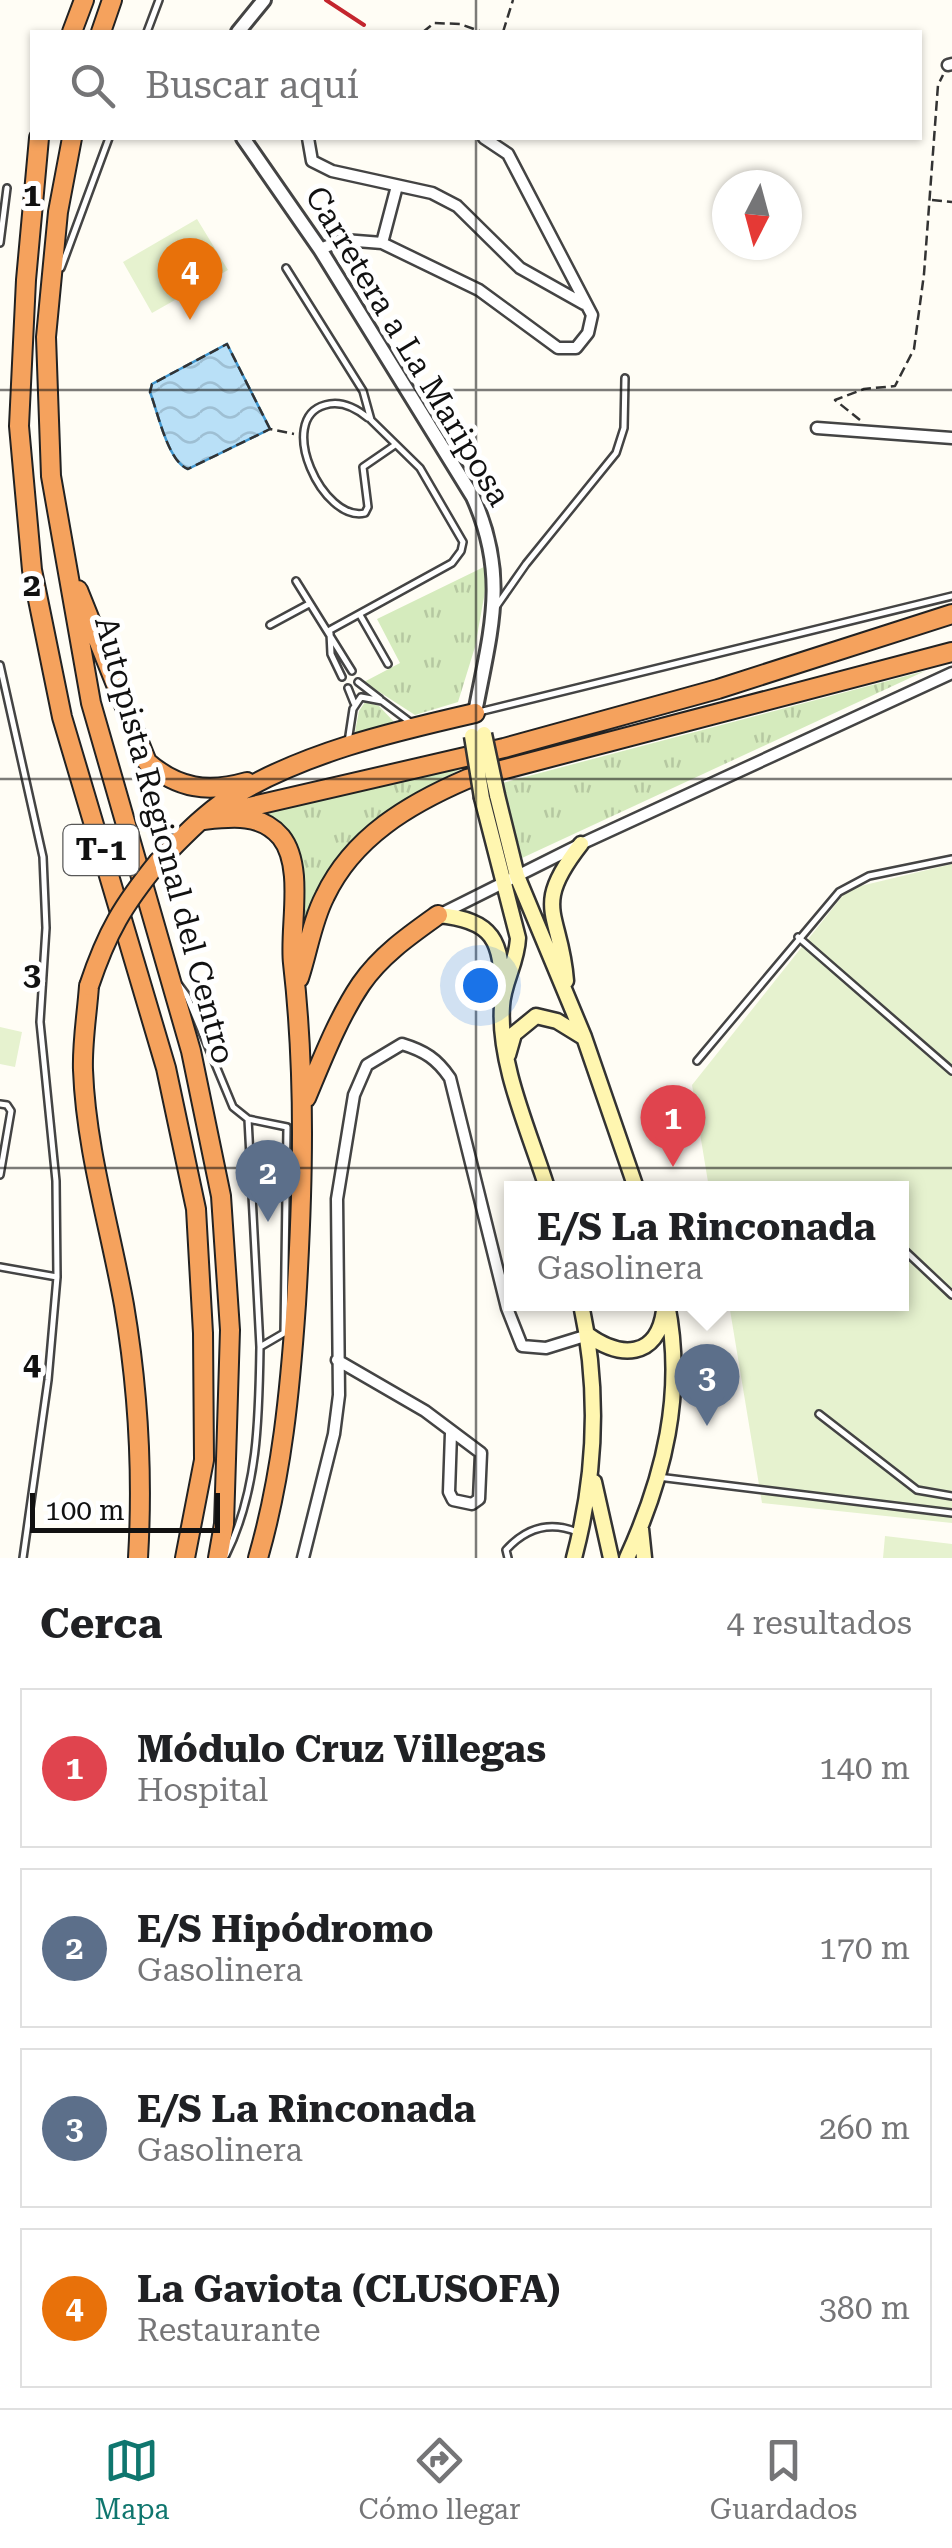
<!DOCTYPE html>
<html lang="es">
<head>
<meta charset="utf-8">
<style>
  body { margin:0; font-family:"Roboto Serif",serif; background:#f6f6f6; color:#202124 }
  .compass { position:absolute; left:712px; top:170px; width:90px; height:90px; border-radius:50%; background:#fff; box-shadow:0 2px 8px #0004; rotate:186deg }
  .scale { position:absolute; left:30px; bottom:25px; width:190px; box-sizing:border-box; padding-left:10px; border:5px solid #111; border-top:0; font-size:28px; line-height:35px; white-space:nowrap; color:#111; -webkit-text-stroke:8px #fff; paint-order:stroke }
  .you { position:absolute; left:480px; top:985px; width:35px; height:35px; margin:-25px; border:8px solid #fff; border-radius:50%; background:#1a73e8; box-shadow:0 0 0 15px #1a73e833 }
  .badge { display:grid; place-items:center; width:65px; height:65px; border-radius:50%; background:#0f766e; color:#fff; font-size:32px; font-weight:700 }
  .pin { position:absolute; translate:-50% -82px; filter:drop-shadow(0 2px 5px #0008) }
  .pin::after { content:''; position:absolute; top:52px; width:35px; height:30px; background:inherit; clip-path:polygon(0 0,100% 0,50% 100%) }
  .popup { position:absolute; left:504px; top:1181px; width:405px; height:130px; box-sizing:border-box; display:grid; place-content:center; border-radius:0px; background:#fff; filter:drop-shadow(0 2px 8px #0005); font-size:32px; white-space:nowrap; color:#757577 }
  .popup b { font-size:38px; color:#202124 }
  .popup::after { content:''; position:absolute; left:50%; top:100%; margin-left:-20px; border:20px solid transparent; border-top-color:#fff }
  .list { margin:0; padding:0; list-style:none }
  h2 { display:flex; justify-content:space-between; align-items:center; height:130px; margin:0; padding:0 40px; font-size:42px }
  h2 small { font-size:32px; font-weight:400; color:#757577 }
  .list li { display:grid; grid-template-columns:65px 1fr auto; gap:30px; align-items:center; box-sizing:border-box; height:160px; margin:0 20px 20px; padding:0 20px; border:2px solid #e0e0e0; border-radius:0px }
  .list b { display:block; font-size:38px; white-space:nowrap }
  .list p { margin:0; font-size:32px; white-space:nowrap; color:#757577 }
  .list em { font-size:32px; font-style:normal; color:#757577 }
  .icon { flex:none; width:55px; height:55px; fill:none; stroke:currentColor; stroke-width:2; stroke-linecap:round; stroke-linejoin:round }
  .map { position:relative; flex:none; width:952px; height:1558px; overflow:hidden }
  .search { position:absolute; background:#fff; box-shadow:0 2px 8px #0004; left:30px; right:30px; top:30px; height:110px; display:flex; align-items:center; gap:25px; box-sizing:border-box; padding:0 35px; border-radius:0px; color:#757577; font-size:38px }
  .sheet { height:850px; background:#fff }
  nav { display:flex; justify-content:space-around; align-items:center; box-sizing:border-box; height:140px; border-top:2px solid #e0e0e0; background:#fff; font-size:28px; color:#757577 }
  nav a { display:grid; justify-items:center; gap:5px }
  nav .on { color:#0f766e }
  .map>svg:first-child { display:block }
  .grass { fill:url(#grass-tufts) }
  .pitch { fill:#e6f2cf }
  .water { fill:url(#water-waves); stroke:#3f96cf; stroke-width:2.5 }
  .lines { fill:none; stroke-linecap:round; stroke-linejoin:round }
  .service-casing { stroke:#444; stroke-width:10 }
  .minor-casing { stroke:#444; stroke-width:15 }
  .tertiary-casing { stroke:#444; stroke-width:18 }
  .secondary-casing { stroke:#333; stroke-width:19 }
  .motorway-casing { stroke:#222; stroke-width:22 }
  .path { stroke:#333; stroke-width:2.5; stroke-dasharray:10 5; stroke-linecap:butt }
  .service { stroke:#fff; stroke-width:5 }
  .minor { stroke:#fff; stroke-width:10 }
  .tertiary { stroke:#fff; stroke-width:12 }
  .secondary { stroke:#fff6b0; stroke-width:14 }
  .motorway { stroke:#f5a25d; stroke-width:18 }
  .rail { stroke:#c4262e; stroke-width:4 }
  .secondary-bridge-casing { stroke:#333; stroke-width:19; stroke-linecap:butt }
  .motorway-bridge-casing { stroke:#222; stroke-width:22; stroke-linecap:butt }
  .secondary-bridge { stroke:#fff6b0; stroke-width:14 }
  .motorway-bridge { stroke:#f5a25d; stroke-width:18 }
  .grid { fill:none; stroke:#111; stroke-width:2.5; stroke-opacity:0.55 }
  .labels { text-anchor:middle; stroke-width:10; stroke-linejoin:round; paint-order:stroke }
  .shield { fill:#fff; stroke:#585858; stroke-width:2.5 }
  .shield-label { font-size:30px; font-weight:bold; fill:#111 }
  .street-label { font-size:32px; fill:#111; stroke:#fff }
  .grid-label { font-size:32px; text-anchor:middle; font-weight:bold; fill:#111; stroke:#fff; stroke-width:10; stroke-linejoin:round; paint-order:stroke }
</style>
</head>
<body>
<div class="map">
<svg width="952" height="1558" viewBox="0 0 952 1558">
  <defs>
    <pattern id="grass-tufts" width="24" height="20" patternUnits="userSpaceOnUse" patternTransform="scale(2.5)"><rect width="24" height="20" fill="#d5ebbd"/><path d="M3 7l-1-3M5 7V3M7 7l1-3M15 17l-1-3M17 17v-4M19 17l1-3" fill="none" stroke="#b6c8a1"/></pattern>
    <pattern id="water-waves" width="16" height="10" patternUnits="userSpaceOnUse" patternTransform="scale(2.5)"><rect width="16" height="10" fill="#b9e0f7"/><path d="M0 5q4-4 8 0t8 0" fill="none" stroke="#9ebfd3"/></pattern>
  </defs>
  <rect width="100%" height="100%" fill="#fffdf5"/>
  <path class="grass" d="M490 564 475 647 458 702 415 715 364 682 400 663 377 619Z
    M925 671 522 858 502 783Z
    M365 702 379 706 396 724 354 737 359 711Z
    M465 767C412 794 361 818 331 872 317 896 309 926 299 952 299 923 306 859 290 835 281 822 264 817 250 811Z"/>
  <path class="pitch" d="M197 219 228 270 152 313 123 262Z
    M952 864V1523L762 1503 729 1304H902V1188H709L692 1085 848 889Z
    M0 1027 22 1032 15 1067 0 1064Z
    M885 1536 952 1544V1558H883Z"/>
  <path class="water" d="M227 344 270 429 188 469C168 462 158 413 150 392L152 384Z"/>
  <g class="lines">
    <g class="service-casing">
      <path id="service" d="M147 32 159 0
        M0 243 7 188
        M61 268 109 138
        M286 268 363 391 371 420 420 468 463 542 461 551 452 563 330 630
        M368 418C356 408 341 400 325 405 275 419 323 523 365 513L368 507 363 467 395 445
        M296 581 352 671
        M496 607 526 564 616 453 624 428 625 378
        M360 615 388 664
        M270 625 309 604
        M330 633 331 654 342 677
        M0 665 43 857 46 928 40 1022 56 1181 57 1277 48 1380 23 1558
        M358 682 380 699
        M348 688 354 703
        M479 712 952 596
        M348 742 353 709 361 697 382 701 410 722
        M798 937 952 1071
        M179 985 187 996 233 1107 248 1119 260 1347
        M697 1061 839 892 869 876 952 859
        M0 1104 7 1105 11 1111 0 1175
        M902 1248 952 1295
        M0 1267 57 1277
        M819 1414 917 1490 952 1496
        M658 1477 952 1513
        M226 1555C258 1490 259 1418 260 1347L284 1333 287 1127 248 1119
        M508 1558 506 1550C526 1528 550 1521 577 1532"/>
    </g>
    <g class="minor-casing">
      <path id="minor" d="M948 65 952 64
        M308 138 312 161 332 171 432 193 457 206 520 268 584 304
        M382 243 397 186
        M320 249 344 240 382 243 479 290 558 348H576L588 333 592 315 508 154 484 138
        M817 428 952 438
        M439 915 581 844 952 673
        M337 1360 425 1411 481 1453 479 1499 472 1504 453 1500 449 1492 451 1433
        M303 1558 334 1434 339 1395 337 1199 354 1095 367 1065 402 1044C425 1051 437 1059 450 1078L507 1308 522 1346 546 1348 588 1335"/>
    </g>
    <g class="tertiary-casing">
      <path id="tertiary" d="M238 32 264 0
        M243 138 320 249 473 497C509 577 490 632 475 713"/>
    </g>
    <g class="secondary-casing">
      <path id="secondary" d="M497 795 517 876 584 1037 636 1188
        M482 798 518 938C517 963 503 983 502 1006 498 1064 530 1133 547 1188
        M438 915C494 920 502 941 502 993
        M566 981C561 912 530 909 581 844
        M508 1055 514 1034 536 1016 557 1021 583 1037
        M588 1335C620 1358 657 1359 664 1311
        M594 1482 611 1558
        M641 1529 644 1558
        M574 1558C596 1475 599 1388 581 1304
        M627 1558C664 1477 685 1393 667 1304"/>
    </g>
    <g class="motorway-casing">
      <path id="motorway" d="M72 32 84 0
        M101 32 112 0
        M39 138 26 280 19 426 32 570 62 717 166 1068 196 1209 203 1333 204 1460 185 1558
        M72 138 58 212 46 337 51 476 91 703 191 1051 221 1196 230 1330 224 1524 218 1558
        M78 590 147 762C178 789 208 793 247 782
        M223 813 504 748 718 689 952 614
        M203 820C231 817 261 813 281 837 305 867 289 928 293 963 306 1077 303 1189 296 1304 290 1390 282 1475 258 1558
        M159 861C180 840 203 815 228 799 301 753 392 732 475 713
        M299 978C308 951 312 921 325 896 353 837 409 804 467 779L952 652
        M89 986C87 1014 82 1043 83 1070 86 1150 110 1227 124 1305 138 1388 143 1474 138 1558
        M306 1098C322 1060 338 1018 361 984 381 955 410 935 438 915"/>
    </g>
    <path class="path" d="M423 32 434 23 460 24 482 32
      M503 32 513 0
      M932 200 952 202
      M860 420 835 400 864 389 895 386 914 349 924 274 938 85 943 75
      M270 429 227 344 152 384 150 392C158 413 168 462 188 469L270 429 294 434"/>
    <use href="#service" class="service"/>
    <use href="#minor" class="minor"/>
    <use href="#tertiary" class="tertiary"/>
    <use href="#secondary" class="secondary"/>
    <use href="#motorway" class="motorway"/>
    <path class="rail" d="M326 0 364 25"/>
    <g class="secondary-bridge-casing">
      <path id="secondary-bridge" d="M484 734 497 795
        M472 736 482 798"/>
    </g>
    <g class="motorway-bridge-casing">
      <path id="motorway-bridge" d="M89 986C107 932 123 905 159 861"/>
    </g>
    <use href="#secondary-bridge" class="secondary-bridge"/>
    <use href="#motorway-bridge" class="motorway-bridge"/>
  </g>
  <path class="grid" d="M476 0V32M476 138V1558M0 390H952M0 779H952M0 1168H952"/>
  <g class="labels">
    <rect class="shield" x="63.5" y="825" width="75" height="50" rx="8"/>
    <g class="shield-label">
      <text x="101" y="860">T-1</text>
    </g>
    <g class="street-label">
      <text transform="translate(408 346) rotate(59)" y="11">Carretera a La Mariposa</text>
      <text transform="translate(165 840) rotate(75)" y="11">Autopista Regional del Centro</text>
    </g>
  </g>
  <g class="grid-label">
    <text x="32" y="206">1</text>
    <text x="32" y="596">2</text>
    <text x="32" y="985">3</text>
    <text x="32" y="1375">4</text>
  </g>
</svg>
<svg class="compass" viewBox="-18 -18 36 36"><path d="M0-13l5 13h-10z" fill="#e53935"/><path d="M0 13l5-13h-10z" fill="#757577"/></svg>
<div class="scale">100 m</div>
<div class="you"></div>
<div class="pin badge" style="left:673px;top:1167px;background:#e0444e">1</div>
<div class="pin badge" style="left:268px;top:1222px;background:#5c6f8a">2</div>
<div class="pin badge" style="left:707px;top:1426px;background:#5c6f8a">3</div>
<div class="popup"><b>E/S La Rinconada</b>Gasolinera</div>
<div class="pin badge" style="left:190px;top:320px;background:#e8710a">4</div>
<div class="search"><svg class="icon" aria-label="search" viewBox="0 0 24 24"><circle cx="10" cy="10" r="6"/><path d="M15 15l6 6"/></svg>Buscar aquí</div>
</div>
<section class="sheet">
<h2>Cerca<small>4 resultados</small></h2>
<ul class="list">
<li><span class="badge" style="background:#e0444e">1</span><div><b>Módulo Cruz Villegas</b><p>Hospital</p></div><em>140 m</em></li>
<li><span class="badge" style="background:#5c6f8a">2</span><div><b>E/S Hipódromo</b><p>Gasolinera</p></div><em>170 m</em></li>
<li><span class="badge" style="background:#5c6f8a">3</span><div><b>E/S La Rinconada</b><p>Gasolinera</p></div><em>260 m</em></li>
<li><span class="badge" style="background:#e8710a">4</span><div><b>La Gaviota (CLUSOFA)</b><p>Restaurante</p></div><em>380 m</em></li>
</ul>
</section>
<nav>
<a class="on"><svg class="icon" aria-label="map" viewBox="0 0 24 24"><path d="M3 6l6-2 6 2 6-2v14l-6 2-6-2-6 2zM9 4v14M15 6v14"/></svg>Mapa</a>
<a><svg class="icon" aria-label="directions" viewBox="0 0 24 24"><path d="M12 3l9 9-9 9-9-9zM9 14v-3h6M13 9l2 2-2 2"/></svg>Cómo llegar</a>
<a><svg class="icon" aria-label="saved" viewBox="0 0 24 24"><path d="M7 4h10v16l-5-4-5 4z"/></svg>Guardados</a>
</nav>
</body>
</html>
